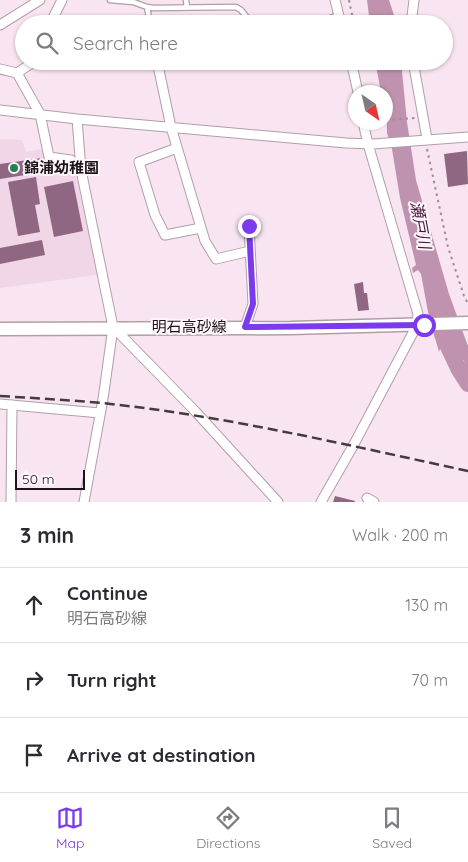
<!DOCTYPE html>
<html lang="en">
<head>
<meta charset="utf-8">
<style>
  body { margin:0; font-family:Quicksand,"Noto Sans JP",sans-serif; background:#f7f7f7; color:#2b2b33 }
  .compass { position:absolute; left:348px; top:85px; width:45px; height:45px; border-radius:50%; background:#fff; box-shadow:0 1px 4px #0004; rotate:146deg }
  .scale { position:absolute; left:15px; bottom:12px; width:70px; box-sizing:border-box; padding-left:5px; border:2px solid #1b1418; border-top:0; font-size:14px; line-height:18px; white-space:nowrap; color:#1b1418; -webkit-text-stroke:4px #fef6fb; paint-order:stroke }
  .stop { position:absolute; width:15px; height:15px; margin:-11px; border:4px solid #7c3aed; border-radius:50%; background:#fff }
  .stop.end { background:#7c3aed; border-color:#fff; box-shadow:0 1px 5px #0008 }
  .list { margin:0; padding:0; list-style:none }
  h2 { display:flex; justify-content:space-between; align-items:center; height:65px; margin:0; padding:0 20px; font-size:21px }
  h2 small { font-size:16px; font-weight:400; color:#7c7c81 }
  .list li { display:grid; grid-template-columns:32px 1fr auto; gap:15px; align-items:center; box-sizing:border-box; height:75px; padding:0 20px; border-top:1px solid #e1e1e2 }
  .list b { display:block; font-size:19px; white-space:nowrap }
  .list p { margin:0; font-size:16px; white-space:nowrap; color:#7c7c81 }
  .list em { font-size:16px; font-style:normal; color:#7c7c81 }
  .icon { flex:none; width:28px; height:28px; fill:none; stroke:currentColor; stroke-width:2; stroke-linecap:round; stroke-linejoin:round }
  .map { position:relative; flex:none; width:468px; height:502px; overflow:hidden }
  .search { position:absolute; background:#fff; box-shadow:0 1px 4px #0004; left:15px; right:15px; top:15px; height:55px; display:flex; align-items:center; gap:12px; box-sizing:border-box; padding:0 18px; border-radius:28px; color:#7c7c81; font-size:19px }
  .sheet { height:290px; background:#fff }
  nav { display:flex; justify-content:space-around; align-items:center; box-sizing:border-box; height:70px; border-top:1px solid #e1e1e2; background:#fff; font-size:14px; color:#7c7c81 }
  nav a { display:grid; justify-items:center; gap:2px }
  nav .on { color:#7c3aed }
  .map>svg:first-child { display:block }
  .built { fill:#f1d6e7 }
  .water { fill:#bf93af }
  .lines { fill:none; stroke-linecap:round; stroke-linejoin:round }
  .river { stroke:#bf93af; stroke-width:16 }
  .building { fill:#906782 }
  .service-casing { stroke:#b09ea9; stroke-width:7 }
  .minor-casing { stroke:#b09ea9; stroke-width:11 }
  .secondary-casing { stroke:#b09ea9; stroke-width:15 }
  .path { stroke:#9c8d96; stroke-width:2; stroke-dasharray:2.5 4; stroke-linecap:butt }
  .service { stroke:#fff; stroke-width:4.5 }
  .minor { stroke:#fff; stroke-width:9 }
  .secondary { stroke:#fff; stroke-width:12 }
  .rail { stroke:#443b40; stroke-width:2.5; stroke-dasharray:10 5; stroke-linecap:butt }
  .route { stroke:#7c3aed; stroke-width:6 }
  .poi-dot { fill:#228159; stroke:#fef6fb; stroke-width:2 }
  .labels { text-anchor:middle; stroke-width:4; stroke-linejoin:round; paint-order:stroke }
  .poi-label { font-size:15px; font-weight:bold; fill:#1b1418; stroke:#fef6fb; text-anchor:start }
  .street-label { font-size:15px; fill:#1b1418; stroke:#fef6fb }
  .water-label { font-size:16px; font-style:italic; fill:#4a163c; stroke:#fef6fb }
</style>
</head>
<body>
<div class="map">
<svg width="468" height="502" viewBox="0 0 468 502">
  <rect width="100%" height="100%" fill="#f9e5f1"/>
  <path class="built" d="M0 139 22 140 26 152 42 149 45 161 70 166 76 174 97 275 0 288Z"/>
  <path class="water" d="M367 0H389L397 24H370Z
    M375 61H401L407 122 416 180 449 294 468 346V379L464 361 454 348 443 317 437 308 436 296 431 285 432 316 441 332V346L439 352 428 312 421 274 418 270 413 273 412 268 416 265 400 198 392 149 387 133 386 92H381Z"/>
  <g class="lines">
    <path class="river" d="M428 264 442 334 459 370 468 384"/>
  </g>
  <path class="building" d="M467 151 468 184 448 187 444 154Z
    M42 158 44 172 0 179V164Z
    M36 177 40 204 35 205 40 232 18 236 8 182Z
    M73 181 83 231 54 237 44 187Z
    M42 240 45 255 0 264V248Z
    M363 282 364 293H367L369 310 358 311 354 284Z
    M335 496 355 501V502H333Z"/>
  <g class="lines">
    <g class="service-casing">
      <path id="service" d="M110 0 133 2 147 7 153 8 236 7 241 10 252 24
        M186 0 187 8
        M147 7 150 24
        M316 24 338 15"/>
    </g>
    <g class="minor-casing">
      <path id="minor" d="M335 0 341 24
        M50 24 62 0
        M411 24 414 0
        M0 25 40 0
        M35 61 17 73 40 114 49 157 71 160 81 170
        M157 61 171 127 205 241 216 259 250 251
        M351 61 358 92
        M413 61 427 139
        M0 69 17 73
        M0 110 77 119 346 143 373 144 468 137
        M77 119 81 170 113 327 103 399 84 502
        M177 148 139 162 155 215 165 235 201 228
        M245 327 253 304 249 226
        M114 328 195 411 278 502
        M0 404 100 413
        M367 498 374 502
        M11 502 12 405
        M321 502 353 446 417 325 418 314 368 144 363 122"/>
    </g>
    <g class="secondary-casing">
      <path id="secondary" d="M0 329 291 328 468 323"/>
    </g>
    <path class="path" d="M349 0 354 24
      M386 120 416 118
      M427 149 448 247 464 296 468 304"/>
    <use href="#service" class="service"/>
    <use href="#minor" class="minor"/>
    <use href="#secondary" class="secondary"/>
    <path class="rail" d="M0 396C34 398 68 400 102 403 226 416 347 445 468 471"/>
  </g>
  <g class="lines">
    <path class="route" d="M249 226 253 304 245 327 424 325"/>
  </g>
  <circle class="poi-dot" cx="14" cy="168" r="5"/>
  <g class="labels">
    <g class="poi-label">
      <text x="24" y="173">錦浦幼稚園</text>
    </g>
    <g class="street-label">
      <text x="189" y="332">明石高砂線</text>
    </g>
    <g class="water-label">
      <text transform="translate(421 225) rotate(79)" y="6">瀬戸川</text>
    </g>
  </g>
</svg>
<svg class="compass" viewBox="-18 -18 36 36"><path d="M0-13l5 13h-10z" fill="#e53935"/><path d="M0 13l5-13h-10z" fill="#7c7c81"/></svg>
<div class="scale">50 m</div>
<div class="stop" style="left:424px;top:325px"></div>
<div class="stop end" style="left:249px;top:226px"></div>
<div class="search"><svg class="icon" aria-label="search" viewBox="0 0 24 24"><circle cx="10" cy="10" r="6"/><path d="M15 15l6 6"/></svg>Search here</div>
</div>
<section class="sheet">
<h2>3 min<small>Walk · 200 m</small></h2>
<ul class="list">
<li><svg class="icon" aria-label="ahead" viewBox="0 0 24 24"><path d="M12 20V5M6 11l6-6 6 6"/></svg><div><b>Continue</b><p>明石高砂線</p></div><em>130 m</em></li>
<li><svg class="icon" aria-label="right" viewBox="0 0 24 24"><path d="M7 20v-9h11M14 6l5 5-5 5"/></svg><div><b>Turn right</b></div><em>70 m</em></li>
<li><svg class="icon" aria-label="arrive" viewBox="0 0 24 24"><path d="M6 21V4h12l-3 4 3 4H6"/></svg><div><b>Arrive at destination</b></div></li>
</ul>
</section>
<nav>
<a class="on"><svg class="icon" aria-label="map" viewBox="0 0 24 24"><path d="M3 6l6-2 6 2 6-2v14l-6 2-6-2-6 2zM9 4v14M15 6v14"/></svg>Map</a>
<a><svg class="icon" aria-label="directions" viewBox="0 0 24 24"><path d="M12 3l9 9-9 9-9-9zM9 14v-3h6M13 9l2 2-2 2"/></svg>Directions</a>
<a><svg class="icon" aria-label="saved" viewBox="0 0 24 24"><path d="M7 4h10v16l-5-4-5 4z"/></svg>Saved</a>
</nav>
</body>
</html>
